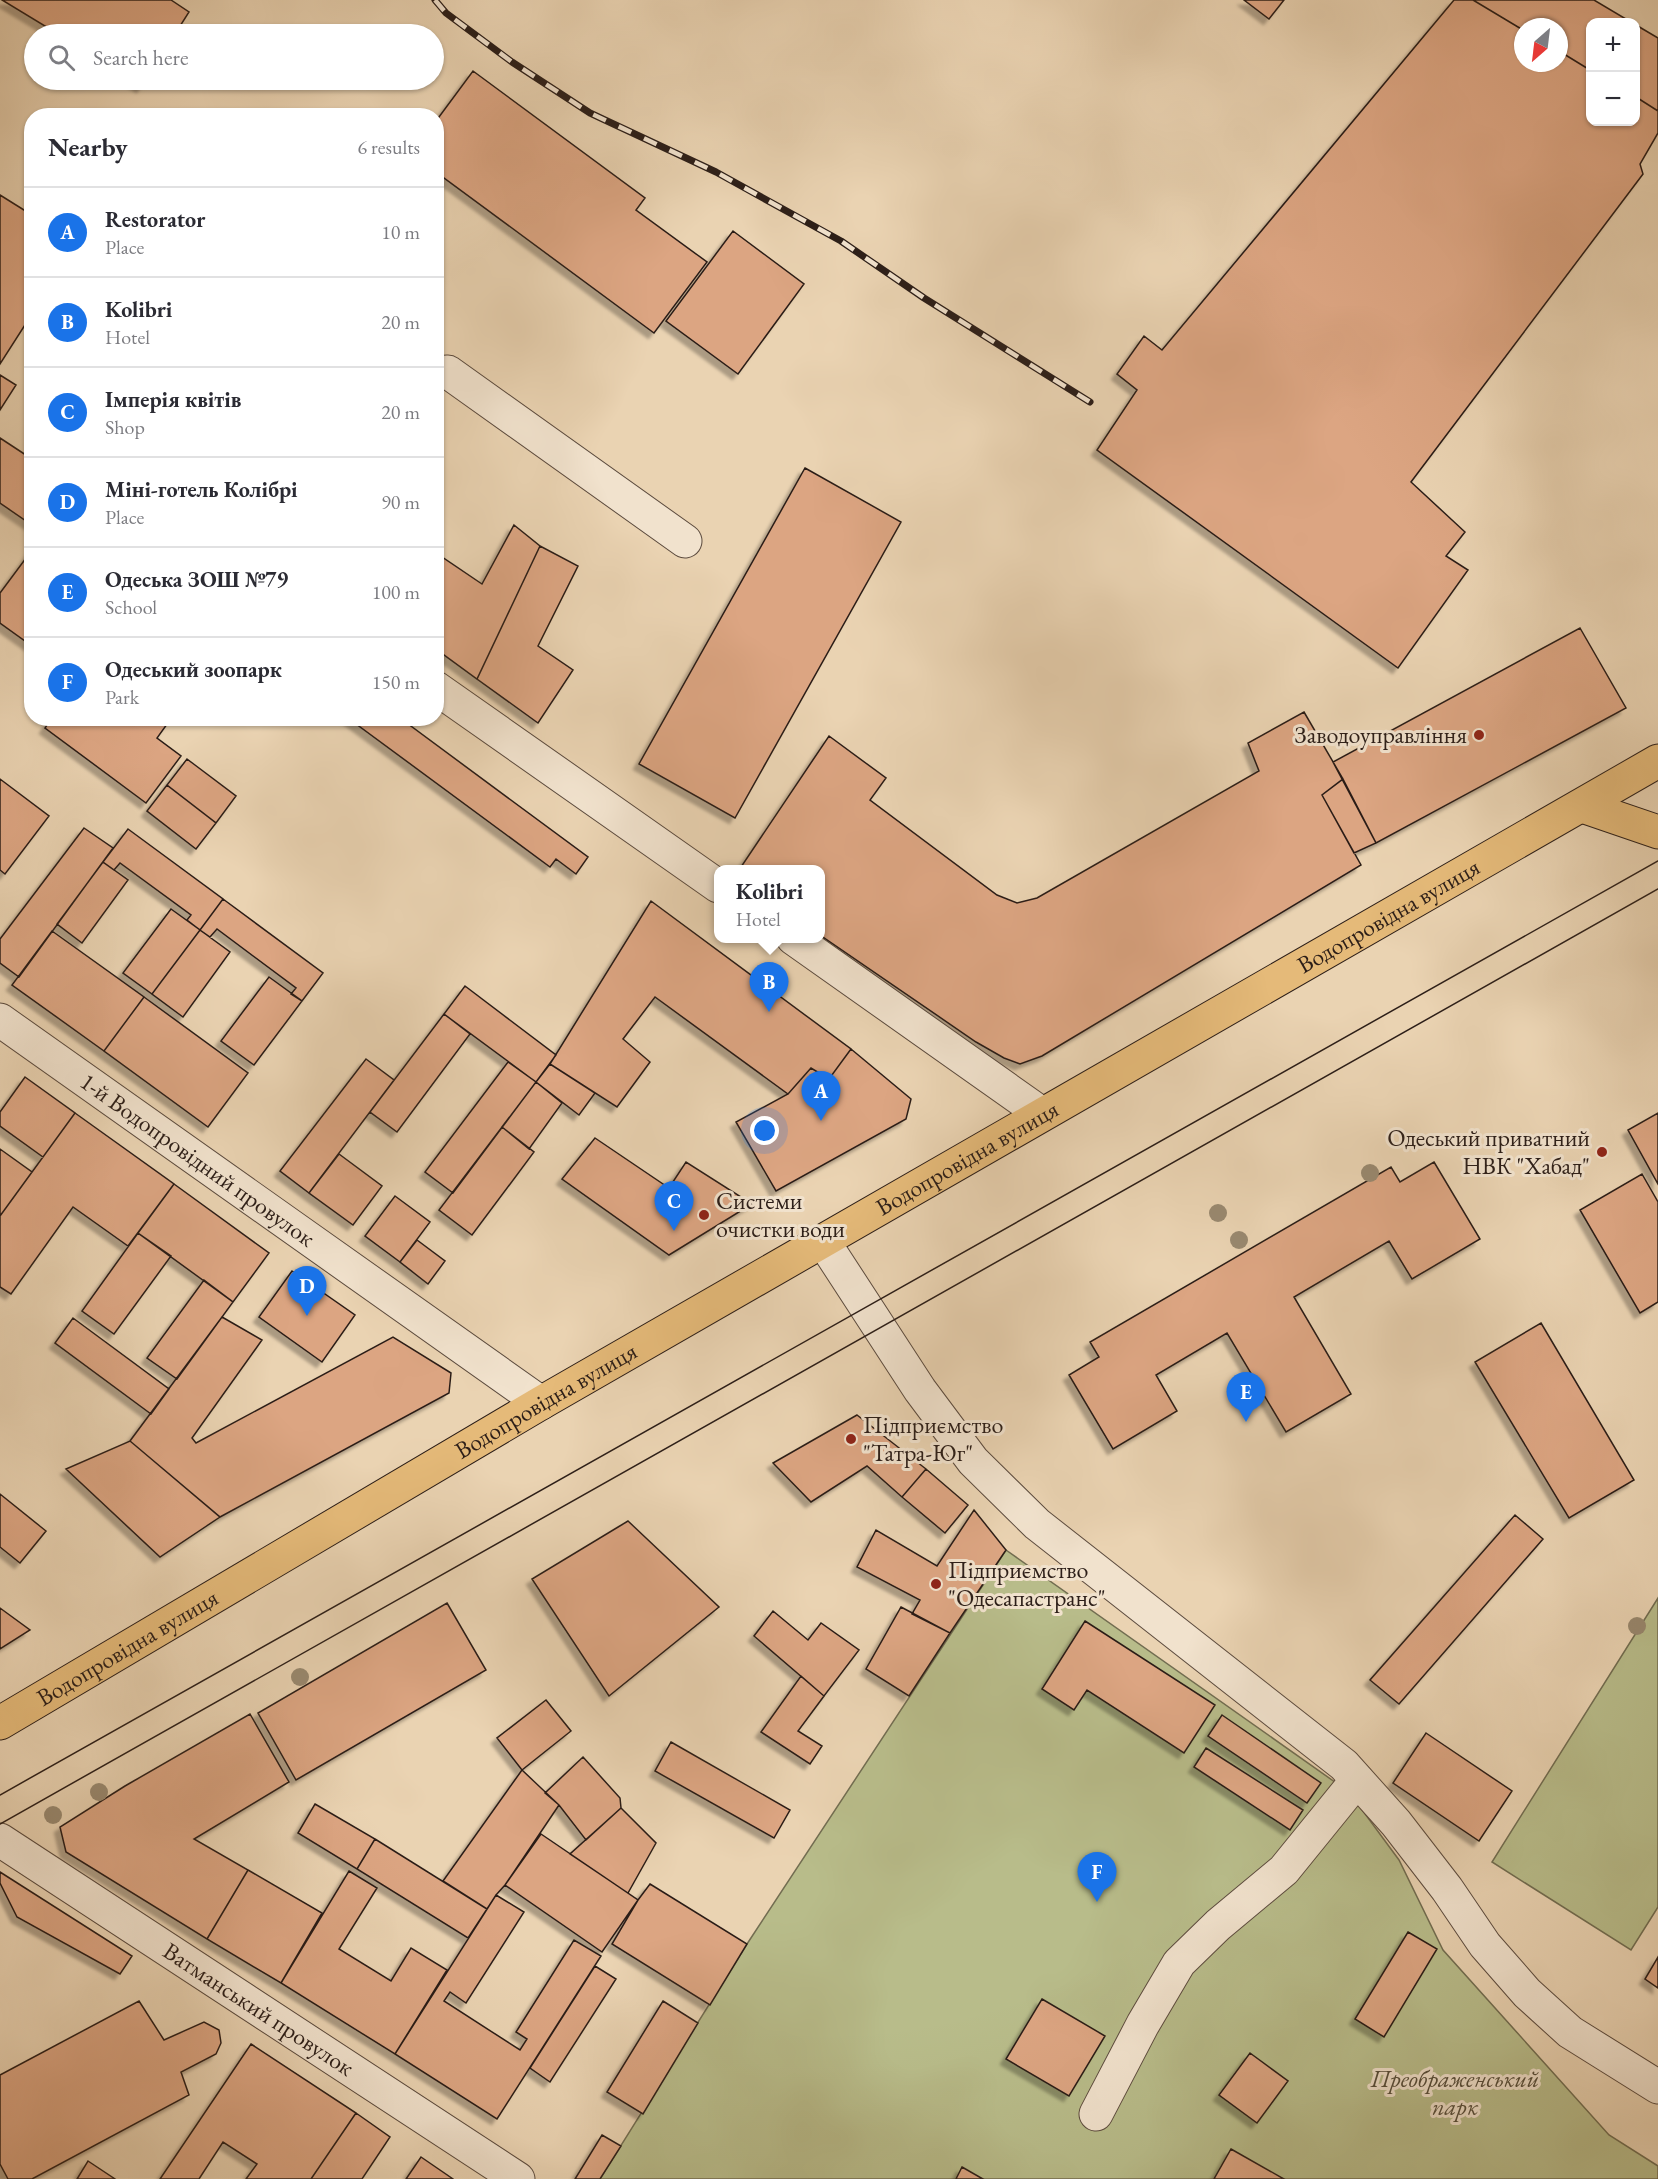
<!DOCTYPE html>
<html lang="en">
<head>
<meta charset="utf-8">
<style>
  body { margin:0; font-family:"EB Garamond",serif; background:#f7f7f7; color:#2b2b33 }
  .controls { position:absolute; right:18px; top:18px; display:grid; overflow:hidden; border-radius:12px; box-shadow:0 2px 4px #0004 }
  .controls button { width:54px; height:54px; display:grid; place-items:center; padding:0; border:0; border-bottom:2px solid #e1e1e2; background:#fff; color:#2b2b33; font:30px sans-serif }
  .compass { position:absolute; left:1514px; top:18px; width:54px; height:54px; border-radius:50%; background:#fff; box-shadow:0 2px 4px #0004; rotate:208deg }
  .you { position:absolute; left:765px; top:1131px; width:21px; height:21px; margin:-15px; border:4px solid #fff; border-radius:50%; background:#1a73e8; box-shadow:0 0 0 9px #1a73e833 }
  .badge { display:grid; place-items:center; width:39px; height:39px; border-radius:50%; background:#1a73e8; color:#fff; font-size:20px; font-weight:700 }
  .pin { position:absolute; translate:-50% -50px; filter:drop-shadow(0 2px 3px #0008) }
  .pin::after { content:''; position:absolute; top:32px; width:21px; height:18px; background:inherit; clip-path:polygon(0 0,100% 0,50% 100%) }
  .popup { position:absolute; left:714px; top:865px; width:111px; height:78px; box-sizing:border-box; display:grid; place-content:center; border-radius:12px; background:#fff; filter:drop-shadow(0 2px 4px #0005); font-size:20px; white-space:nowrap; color:#7c7c81 }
  .popup b { font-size:22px; color:#2b2b33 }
  .popup::after { content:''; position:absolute; left:50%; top:100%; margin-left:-12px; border:12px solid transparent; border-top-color:#fff }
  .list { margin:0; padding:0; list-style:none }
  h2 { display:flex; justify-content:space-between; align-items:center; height:78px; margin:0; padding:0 24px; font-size:26px }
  h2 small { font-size:20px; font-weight:400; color:#7c7c81 }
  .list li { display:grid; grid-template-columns:39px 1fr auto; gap:18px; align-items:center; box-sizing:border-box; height:90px; padding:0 24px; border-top:2px solid #e1e1e2 }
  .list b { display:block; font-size:22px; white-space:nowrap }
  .list p { margin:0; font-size:20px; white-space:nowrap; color:#7c7c81 }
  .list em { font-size:20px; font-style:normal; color:#7c7c81 }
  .icon { flex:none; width:33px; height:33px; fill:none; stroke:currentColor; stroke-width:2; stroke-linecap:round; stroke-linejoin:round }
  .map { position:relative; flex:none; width:1658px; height:2179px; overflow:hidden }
  .search { position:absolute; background:#fff; box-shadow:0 2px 4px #0004; left:24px; top:24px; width:420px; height:66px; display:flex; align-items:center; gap:15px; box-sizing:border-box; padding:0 21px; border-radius:33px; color:#7c7c81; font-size:22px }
  .panel { position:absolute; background:#fff; box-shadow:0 2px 4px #0004; left:24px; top:108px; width:420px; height:618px; border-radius:24px }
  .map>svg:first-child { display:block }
  .green { fill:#b8bc8a; stroke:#726d51; stroke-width:1.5 }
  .building { fill:#dca582; stroke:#2c1e18; stroke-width:1.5; filter:url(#shadow) }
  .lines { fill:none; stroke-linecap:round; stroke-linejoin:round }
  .minor-casing { stroke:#5c4b3e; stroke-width:35 }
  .major-casing { stroke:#2c1e18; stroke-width:35 }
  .minor { stroke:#f1e2cd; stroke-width:33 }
  .major { stroke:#e5ba79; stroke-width:33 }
  .tram { stroke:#2c1e18; stroke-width:1.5 }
  .rail-casing { stroke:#2c1e18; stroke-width:7 }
  .rail { stroke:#f1e2cd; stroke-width:4.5; stroke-dasharray:14; stroke-linecap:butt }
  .tree { fill:#998970 }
  .poi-dot { fill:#8f2418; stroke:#f1e2cd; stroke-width:2 }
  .labels { text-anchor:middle; stroke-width:6; stroke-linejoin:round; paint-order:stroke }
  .poi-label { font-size:24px; fill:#2c1e18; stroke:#f1e2cd; text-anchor:start }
  .street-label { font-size:24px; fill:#2c1e18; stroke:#f1e2cd }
  .park-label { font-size:24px; font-style:italic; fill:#564d3a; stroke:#f1e2cd }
</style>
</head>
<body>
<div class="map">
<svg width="1658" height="2179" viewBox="0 0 1658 2179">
  <defs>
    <filter id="shadow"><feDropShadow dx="-5.5" dy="5.5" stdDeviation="1.5" flood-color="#0004"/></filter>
  </defs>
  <rect width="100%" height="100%" fill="#ead3b2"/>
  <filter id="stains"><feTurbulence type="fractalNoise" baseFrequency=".00333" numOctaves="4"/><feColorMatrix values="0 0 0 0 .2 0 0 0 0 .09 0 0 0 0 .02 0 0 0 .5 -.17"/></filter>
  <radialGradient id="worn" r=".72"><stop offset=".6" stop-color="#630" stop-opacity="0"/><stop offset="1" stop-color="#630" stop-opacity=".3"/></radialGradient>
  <path class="green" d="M1006 1550 1349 1792 1399 1860 1443 1950 1609 2135 1658 2166V2179H600L747 1944Z
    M1658 1598V1907L1631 1950 1492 1862Z"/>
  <path class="building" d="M2 0H171L189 12 175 34H58Z
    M1244 0H1284L1269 19Z
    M1454 0H1473L1523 30V63H1559V51L1590 70V122H1636V97L1658 111V133L1640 164 1643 174 1411 482 1465 532 1446 556 1468 570 1398 668 1097 450 1137 390 1117 374 1144 336 1162 350Z
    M1473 0H1594L1631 22H1590V70L1559 51V27H1523V30Z
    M1636 25 1658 38V111L1636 97Z
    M473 71 645 198 636 210 707 262 654 333 436 172V121Z
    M130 80H147L142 87Z
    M0 195 32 215V314L0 364Z
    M733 231 804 284 738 374 666 321Z
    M0 375 16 385 0 410Z
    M0 438 32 459V525L0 503Z
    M805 468 901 522 735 818 639 764Z
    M514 525 540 546 477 679 436 649V553L482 584Z
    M540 546 578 566 538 646 573 670 538 723 477 679Z
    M32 550V646L0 623V593Z
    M1580 628 1626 708 1376 843 1333 762Z
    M1304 712 1343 779 1322 795 1361 865 1042 1056 1020 1064 1004 1058 976 1042 820 935V870H739L829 736 886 778 870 800 997 895 1017 903 1037 898 1259 771 1248 743Z
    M52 718H167L170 720 157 738 181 756 146 803 45 728Z
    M348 718H400L588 857 576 874 556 859 550 867Z
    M187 759 236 796 216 823 167 785Z
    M0 779 49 816 5 874 0 870Z
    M1343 779 1376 843 1354 853 1322 795Z
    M167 785 216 823 196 849 147 811Z
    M84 828 113 848 19 977 0 963V939Z
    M128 829 223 899 200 930 187 920 191 915 120 863 114 870 103 862Z
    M103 862 128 880 82 943 57 924Z
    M223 899 323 973 302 1001 291 994 296 988 217 929 210 937 200 930Z
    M651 901 851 1049 829 1079 811 1068 788 1094 655 997 623 1039 650 1062 617 1107 550 1064Z
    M171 909 200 930 152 994 123 973Z
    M200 930 230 952 183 1017 152 994Z
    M52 931 144 997 104 1051 12 985Z
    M269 977 302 1001 254 1065 221 1041Z
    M465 986 556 1055 536 1082 444 1014Z
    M144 997 248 1073 208 1127 104 1051Z
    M444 1014 470 1034 397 1132 370 1112Z
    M851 1049 911 1099 906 1119 776 1191 736 1122 788 1094 811 1068 829 1079Z
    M366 1059 394 1080 309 1193 280 1171Z
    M508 1062 536 1082 453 1193 425 1172Z
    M550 1064 595 1093 579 1115 536 1082Z
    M25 1077 75 1113 43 1157 0 1126V1112Z
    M536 1082 562 1103 529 1149 502 1127Z
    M75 1113 174 1184 128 1246 73 1207 11 1294 0 1287V1216Z
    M1658 1113V1184L1628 1130Z
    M502 1127 534 1152 472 1235 439 1210Z
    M595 1138 669 1188 686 1162 752 1204 669 1255 562 1179Z
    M0 1149 32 1172 0 1216Z
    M339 1154 382 1186 353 1225 309 1193Z
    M1434 1162 1480 1239 1412 1279 1389 1241 1294 1297 1351 1394 1286 1432 1227 1333 1156 1375 1177 1411 1113 1449 1069 1375 1099 1357 1090 1342 1391 1167 1400 1182Z
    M1642 1174 1658 1202V1302L1640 1313 1580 1210Z
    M174 1184 269 1253 233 1302 138 1233Z
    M395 1196 430 1222 400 1262 365 1236Z
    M138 1233 171 1256 114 1334 82 1311Z
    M417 1240 445 1261 428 1284 400 1262Z
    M292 1271 355 1315 322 1362 259 1317Z
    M204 1280 233 1302 177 1379 147 1358Z
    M222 1317 262 1340 192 1438 196 1443 393 1337 451 1373 449 1393 220 1517 130 1441Z
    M73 1318 169 1389 151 1414 55 1343Z
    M1541 1323 1634 1480 1569 1518 1475 1362Z
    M857 1415 926 1469 902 1497 867 1466 811 1502 773 1463Z
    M130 1441 220 1517 160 1557 66 1469Z
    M926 1469 968 1505 945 1533 902 1497Z
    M0 1494 46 1531 20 1563 0 1547Z
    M974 1510 1006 1550 950 1633 912 1614 920 1600 857 1567 876 1530 937 1566Z
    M1515 1515 1543 1539 1399 1704 1370 1680Z
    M628 1521 719 1607 609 1696 532 1579Z
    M447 1603 486 1670 296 1780 258 1713Z
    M901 1607 950 1633 909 1696 866 1669Z
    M0 1608 30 1630 0 1649Z
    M773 1611 808 1640 821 1623 859 1650 824 1696 754 1636Z
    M1085 1621 1215 1705 1184 1753 1087 1690 1074 1710 1042 1689Z
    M801 1676 824 1696 798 1731 822 1746 810 1764 761 1732Z
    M546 1700 571 1731 522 1770 497 1738Z
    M250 1714 289 1782 194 1839 248 1870 207 1939 66 1852 60 1827 125 1786Z
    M1222 1715 1321 1783 1307 1803 1208 1736Z
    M1426 1733 1512 1791 1479 1841 1393 1783Z
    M671 1742 790 1810 774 1838 655 1771Z
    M1206 1748 1303 1810 1290 1830 1194 1767Z
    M583 1757 620 1798 621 1808 586 1840 559 1805 545 1793Z
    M522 1770 559 1805 505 1885 496 1895 487 1909 443 1881Z
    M315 1804 375 1839 357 1869 298 1833Z
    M621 1808 656 1843 628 1893 570 1854Z
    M541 1834 638 1900 602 1952 505 1885Z
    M375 1839 487 1909 468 1938 357 1869Z
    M248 1870 322 1913 281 1983 207 1939Z
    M349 1871 377 1888 339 1949 391 1981 411 1948 447 1970 395 2054 281 1983Z
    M0 1872 132 1956 120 1974 17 1917 0 1883Z
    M650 1884 747 1944 710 2005 612 1944 638 1900Z
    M496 1895 524 1912 466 2003 450 1992 444 2001 520 2050 527 2039 516 2032 574 1940 601 1956 497 2119 395 2054Z
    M1408 1932 1437 1949 1384 2037 1355 2019Z
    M1658 1957V1988L1645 1979Z
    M595 1966 616 1979 550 2082 530 2068Z
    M1042 1999 1105 2036 1069 2096 1006 2059Z
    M139 2001 164 2040 204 2022 219 2030 221 2043 216 2054 181 2072 189 2095 32 2179H8L0 2164V2075Z
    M663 2001 698 2023 643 2114 607 2092Z
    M251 2044 356 2113 311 2179H246L257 2164 223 2142 199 2179H160Z
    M1250 2053 1288 2081 1257 2123 1219 2095Z
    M356 2113 390 2137 362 2179H311Z
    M602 2135 621 2146 600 2179H575Z
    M1231 2149 1284 2179H1214Z
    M421 2157 453 2179H406Z
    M88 2161 115 2179H77Z
    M962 2167 983 2179H956Z"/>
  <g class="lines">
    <g class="minor-casing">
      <g id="minor">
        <path d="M436 373 448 372 685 541"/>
        <path d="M436 688 718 886"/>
        <path d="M793 938 1042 1114"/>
        <path id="s1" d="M0 1020 541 1403"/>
        <path d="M823 1241 920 1390 973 1461 1037 1524 1344 1765 1396 1823 1447 1889 1485 1945 1527 1993 1570 2032 1658 2087"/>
        <path id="s2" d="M0 1840 518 2179"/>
        <path d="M1096 2114 1143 2024 1179 1963 1218 1925 1284 1870 1357 1780"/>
      </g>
    </g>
    <g class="major-casing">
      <g id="major">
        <path d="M1582 806 1658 832"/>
        <path id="s3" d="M0 1723 541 1403 1658 761"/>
      </g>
    </g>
    <use href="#minor" class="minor"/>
    <use href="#major" class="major"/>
    <path class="tram" d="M0 1795 1658 861
      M0 1824 1658 889"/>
    <g class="rail-casing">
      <path id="rail" d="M435 0 446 13 512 62 590 113 716 172 841 241 924 298 1090 402"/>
    </g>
    <use href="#rail" class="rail"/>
  </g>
  <g class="tree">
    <circle cx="1370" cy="1173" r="9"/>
    <circle cx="1218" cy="1213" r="9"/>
    <circle cx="1239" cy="1240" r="9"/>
    <circle cx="1637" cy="1626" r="9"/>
    <circle cx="300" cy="1677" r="9"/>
    <circle cx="99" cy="1792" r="9"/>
    <circle cx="53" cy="1815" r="9"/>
  </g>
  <g class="poi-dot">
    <circle cx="1479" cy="735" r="6"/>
    <circle cx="1602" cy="1152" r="6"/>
    <circle cx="704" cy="1215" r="6"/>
    <circle cx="851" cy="1439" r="6"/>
    <circle cx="936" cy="1584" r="6"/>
  </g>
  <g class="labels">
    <g class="poi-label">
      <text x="1467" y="743" text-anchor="end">Заводоуправління</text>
      <text x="1590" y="1146" text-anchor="end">Одеський приватний<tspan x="1590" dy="28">НВК "Хабад"</tspan></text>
      <text x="716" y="1209">Системи<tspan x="716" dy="28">очистки води</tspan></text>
      <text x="863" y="1433">Підприємство<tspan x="863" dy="28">"Татра-Юг"</tspan></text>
      <text x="948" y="1578">Підприємство<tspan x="948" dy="28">"Одесапастранс"</tspan></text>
    </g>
    <g class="street-label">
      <text dy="8" stroke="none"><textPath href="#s3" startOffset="1606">Водопровідна вулиця</textPath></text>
      <text dy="8" stroke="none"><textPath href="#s3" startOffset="1120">Водопровідна вулиця</textPath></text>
      <text dy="8" stroke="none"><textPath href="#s1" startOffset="242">1-й Водопровідний провулок</textPath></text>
      <text dy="8" stroke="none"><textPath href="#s3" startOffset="634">Водопровідна вулиця</textPath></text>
      <text dy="8" stroke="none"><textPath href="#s3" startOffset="148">Водопровідна вулиця</textPath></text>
      <text dy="8" stroke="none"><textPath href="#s2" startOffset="309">Ватманський провулок</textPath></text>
    </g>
    <g class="park-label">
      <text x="1455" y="2087">Преображенський<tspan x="1455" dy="28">парк</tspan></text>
    </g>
  </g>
  <rect width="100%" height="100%" filter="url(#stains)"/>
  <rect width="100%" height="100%" fill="url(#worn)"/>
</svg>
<div class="controls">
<button>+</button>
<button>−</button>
</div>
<svg class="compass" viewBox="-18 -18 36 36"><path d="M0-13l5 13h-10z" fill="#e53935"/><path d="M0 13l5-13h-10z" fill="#7c7c81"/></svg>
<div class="you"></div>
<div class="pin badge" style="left:821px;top:1121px">A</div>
<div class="pin badge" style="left:769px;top:1012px">B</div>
<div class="popup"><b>Kolibri</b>Hotel</div>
<div class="pin badge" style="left:674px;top:1231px">C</div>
<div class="pin badge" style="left:307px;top:1316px">D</div>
<div class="pin badge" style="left:1246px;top:1422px">E</div>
<div class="pin badge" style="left:1097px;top:1902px">F</div>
<div class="search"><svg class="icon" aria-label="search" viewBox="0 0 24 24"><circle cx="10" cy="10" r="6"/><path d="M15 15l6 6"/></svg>Search here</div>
<section class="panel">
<h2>Nearby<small>6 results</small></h2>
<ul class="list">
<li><span class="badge">A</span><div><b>Restorator</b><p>Place</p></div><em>10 m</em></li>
<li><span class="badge">B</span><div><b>Kolibri</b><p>Hotel</p></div><em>20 m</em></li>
<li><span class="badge">C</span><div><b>Імперія квітів</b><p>Shop</p></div><em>20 m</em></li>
<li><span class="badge">D</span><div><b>Міні-готель Колібрі</b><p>Place</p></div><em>90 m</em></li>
<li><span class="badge">E</span><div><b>Одеська ЗОШ №79</b><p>School</p></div><em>100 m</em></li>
<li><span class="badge">F</span><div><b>Одеський зоопарк</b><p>Park</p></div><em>150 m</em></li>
</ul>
</section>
</div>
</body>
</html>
